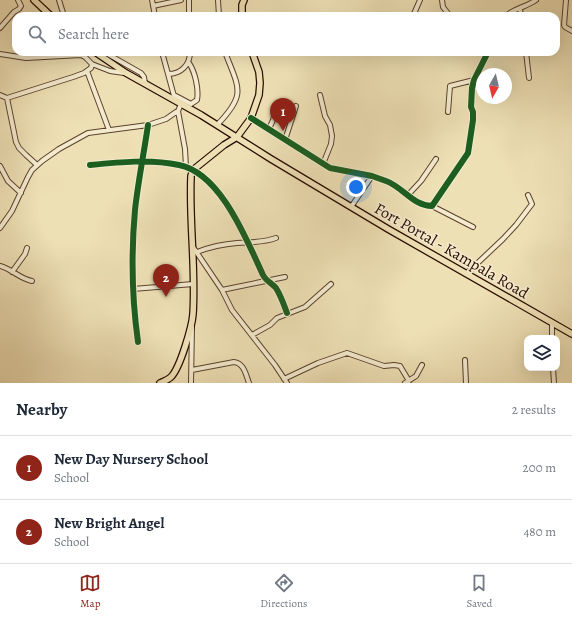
<!DOCTYPE html>
<html lang="en">
<head>
<meta charset="utf-8">
<style>
  body { margin:0; font-family:Alegreya,serif; background:#f6f6f7; color:#1f2937 }
  .controls { position:absolute; right:12px; bottom:12px; display:grid; overflow:hidden; border-radius:8px; box-shadow:0 4px 16px #0002 }
  .controls button { width:36px; height:36px; display:grid; place-items:center; padding:0; border:0; border-bottom:1px solid #e0e1e3; background:#fff; color:#1f2937; font:20px sans-serif }
  .compass { position:absolute; left:476px; top:68px; width:36px; height:36px; border-radius:50%; background:#fff; box-shadow:0 4px 16px #0002; rotate:188deg }
  .you { position:absolute; left:356px; top:187px; width:14px; height:14px; margin:-10px; border:3px solid #fff; border-radius:50%; background:#1a73e8; box-shadow:0 0 0 6px #1a73e833 }
  .badge { display:grid; place-items:center; width:26px; height:26px; border-radius:50%; background:#8f2418; color:#fff; font-size:13px; font-weight:700 }
  .pin { position:absolute; translate:-50% -33px; filter:drop-shadow(0 1px 2px #0008) }
  .pin::after { content:''; position:absolute; top:21px; width:14px; height:12px; background:inherit; clip-path:polygon(0 0,100% 0,50% 100%) }
  .list { margin:0; padding:0; list-style:none }
  h2 { display:flex; justify-content:space-between; align-items:center; height:52px; margin:0; padding:0 16px; font-size:17px }
  h2 small { font-size:13px; font-weight:400; color:#747a83 }
  .list li { display:grid; grid-template-columns:26px 1fr auto; gap:12px; align-items:center; box-sizing:border-box; height:64px; padding:0 16px; border-top:1px solid #e0e1e3 }
  .list b { display:block; font-size:15px; white-space:nowrap }
  .list p { margin:0; font-size:13px; white-space:nowrap; color:#747a83 }
  .list em { font-size:13px; font-style:normal; color:#747a83 }
  .icon { flex:none; width:22px; height:22px; fill:none; stroke:currentColor; stroke-width:2; stroke-linecap:round; stroke-linejoin:round }
  .map { position:relative; flex:none; width:572px; height:383px; overflow:hidden }
  .search { position:absolute; background:#fff; box-shadow:0 4px 16px #0002; left:12px; right:12px; top:12px; height:44px; display:flex; align-items:center; gap:10px; box-sizing:border-box; padding:0 14px; border-radius:12px; color:#747a83; font-size:15px }
  .sheet { height:180px; background:#fff }
  nav { display:flex; justify-content:space-around; align-items:center; box-sizing:border-box; height:56px; border-top:1px solid #e0e1e3; background:#fff; font-size:11px; color:#747a83 }
  nav a { display:grid; justify-items:center; gap:2px }
  nav .on { color:#8f2418 }
  .map>svg:first-child { display:block }
  .lines { fill:none; stroke-linecap:round; stroke-linejoin:round }
  .minor-casing { stroke:#5a412e; stroke-width:6 }
  .major-casing { stroke:#290c01; stroke-width:8 }
  .minor { stroke:#f4ebcf; stroke-width:4 }
  .major { stroke:#eee0b5; stroke-width:5.5 }
  .cycleway-casing { stroke:#f4ebcf; stroke-width:8 }
  .cycleway { stroke:#1b5e20; stroke-width:6 }
  .labels { text-anchor:middle; stroke-width:3; stroke-linejoin:round; paint-order:stroke }
  .street-label { font-size:16px; fill:#290c01; stroke:#f4ebcf }
</style>
</head>
<body>
<div class="map">
<svg width="572" height="383" viewBox="0 0 572 383">
  <rect width="100%" height="100%" fill="#eee0b5"/>
  <filter id="stains"><feTurbulence type="fractalNoise" baseFrequency=".005" numOctaves="4"/><feColorMatrix values="0 0 0 0 .2 0 0 0 0 .09 0 0 0 0 .02 0 0 0 .5 -.17"/></filter>
  <radialGradient id="worn" r=".72"><stop offset=".6" stop-color="#630" stop-opacity="0"/><stop offset="1" stop-color="#630" stop-opacity=".3"/></radialGradient>
  <g class="lines">
    <g class="minor-casing">
      <path id="minor" d="M59 0 64 16
        M152 0 155 16
        M189 0V16
        M218 0 219 16
        M442 0 443 7 450 16
        M566 0 564 25 565 27 572 31
        M153 6 181 0
        M520 9 521 16
        M413 16 420 0
        M506 16C514 8 527 7 536 0
        M0 28 14 12 19 9 21 6 18 0
        M104 52 141 73 144 77 145 83
        M162 52 174 96
        M526 52 529 78
        M0 54 26 58 81 55 85 57 92 64
        M87 71 109 130
        M168 74C181 74 190 65 190 52
        M0 95 7 98 16 142 19 148 26 155 37 165
        M174 95 191 104 197 100C199 89 195 72 189 63
        M320 95 325 116 330 125 332 136 331 144 323 164
        M7 98 73 77 84 73 91 68 92 64 110 71 124 73
        M181 104 178 111 185 149 186 167
        M448 112 450 86 474 80
        M251 118 330 168 372 176 386 181C403 187 413 206 432 206L468 153 473 120V112L471 107 472 88 474 80 488 52
        M217 125C247 94 239 89 225 52
        M269 129 273 120 276 108
        M285 140 296 106
        M90 165C120 162 150 159 179 165 221 173 247 241 263 275 266 281 272 283 276 288 281 296 284 305 287 313
        M0 166 8 181 21 193
        M408 195 421 181 436 159
        M432 206 473 227
        M351 207 372 176
        M0 228 12 211 28 177 32 170 42 161 59 149 88 133 148 125 166 119 176 112 178 111
        M193 247 222 290 232 310 275 365 287 383
        M197 252C210 247 224 244 237 243 251 242 262 243 276 238
        M0 266C12 269 20 279 32 281
        M12 272 25 254 27 248
        M467 273 503 239 516 225 532 204 528 195
        M133 289 193 284
        M222 290 285 277
        M552 322V338
        M252 335 270 325 277 318 305 307 331 284
        M138 342C132 299 131 254 135 210 138 182 144 153 148 125
        M465 360 466 383
        M553 368 554 383
        M192 370 234 362C244 363 246 375 249 383
        M284 379 318 363 347 353 384 366 394 365 400 366 409 381
        M191 383 192 327
        M405 383 416 376 422 365"/>
    </g>
    <g class="major-casing">
      <path id="major" d="M34 0 51 16
        M242 16V5L244 0
        M95 52 126 73 201 115 271 159 388 229 572 334
        M160 383C164 381 168 380 171 377 180 368 192 327 193 314 196 268 189 222 191 176L193 170 224 145 237 137 251 118 259 95 260 83 259 72 252 52"/>
    </g>
    <use href="#minor" class="minor"/>
    <use href="#major" class="major"/>
    <g class="cycleway-casing">
      <path id="cycleway" d="M251 118 330 168 372 176 386 181C403 187 413 206 432 206L468 153 473 120V112L471 107 472 88 474 80 488 52
        M90 165C120 162 150 159 179 165 221 173 247 241 263 275 266 281 272 283 276 288 281 296 284 305 287 313
        M138 342C132 299 131 254 135 210 138 182 144 153 148 125"/>
    </g>
    <use href="#cycleway" class="cycleway"/>
  </g>
  <g class="labels">
    <g class="street-label">
      <text transform="translate(452 250) rotate(30)" y="6">Fort Portal - Kampala Road</text>
    </g>
  </g>
  <rect width="100%" height="100%" filter="url(#stains)"/>
  <rect width="100%" height="100%" fill="url(#worn)"/>
</svg>
<div class="controls">
<button><svg class="icon" aria-label="layers" viewBox="0 0 24 24"><path d="M12 4l9 5-9 5-9-5zM3 14l9 5 9-5"/></svg></button>
</div>
<svg class="compass" viewBox="-18 -18 36 36"><path d="M0-13l5 13h-10z" fill="#e53935"/><path d="M0 13l5-13h-10z" fill="#747a83"/></svg>
<div class="you"></div>
<div class="pin badge" style="left:283px;top:131px">1</div>
<div class="pin badge" style="left:166px;top:297px">2</div>
<div class="search"><svg class="icon" aria-label="search" viewBox="0 0 24 24"><circle cx="10" cy="10" r="6"/><path d="M15 15l6 6"/></svg>Search here</div>
</div>
<section class="sheet">
<h2>Nearby<small>2 results</small></h2>
<ul class="list">
<li><span class="badge">1</span><div><b>New Day Nursery School</b><p>School</p></div><em>200 m</em></li>
<li><span class="badge">2</span><div><b>New Bright Angel</b><p>School</p></div><em>480 m</em></li>
</ul>
</section>
<nav>
<a class="on"><svg class="icon" aria-label="map" viewBox="0 0 24 24"><path d="M3 6l6-2 6 2 6-2v14l-6 2-6-2-6 2zM9 4v14M15 6v14"/></svg>Map</a>
<a><svg class="icon" aria-label="directions" viewBox="0 0 24 24"><path d="M12 3l9 9-9 9-9-9zM9 14v-3h6M13 9l2 2-2 2"/></svg>Directions</a>
<a><svg class="icon" aria-label="saved" viewBox="0 0 24 24"><path d="M7 4h10v16l-5-4-5 4z"/></svg>Saved</a>
</nav>
</body>
</html>
